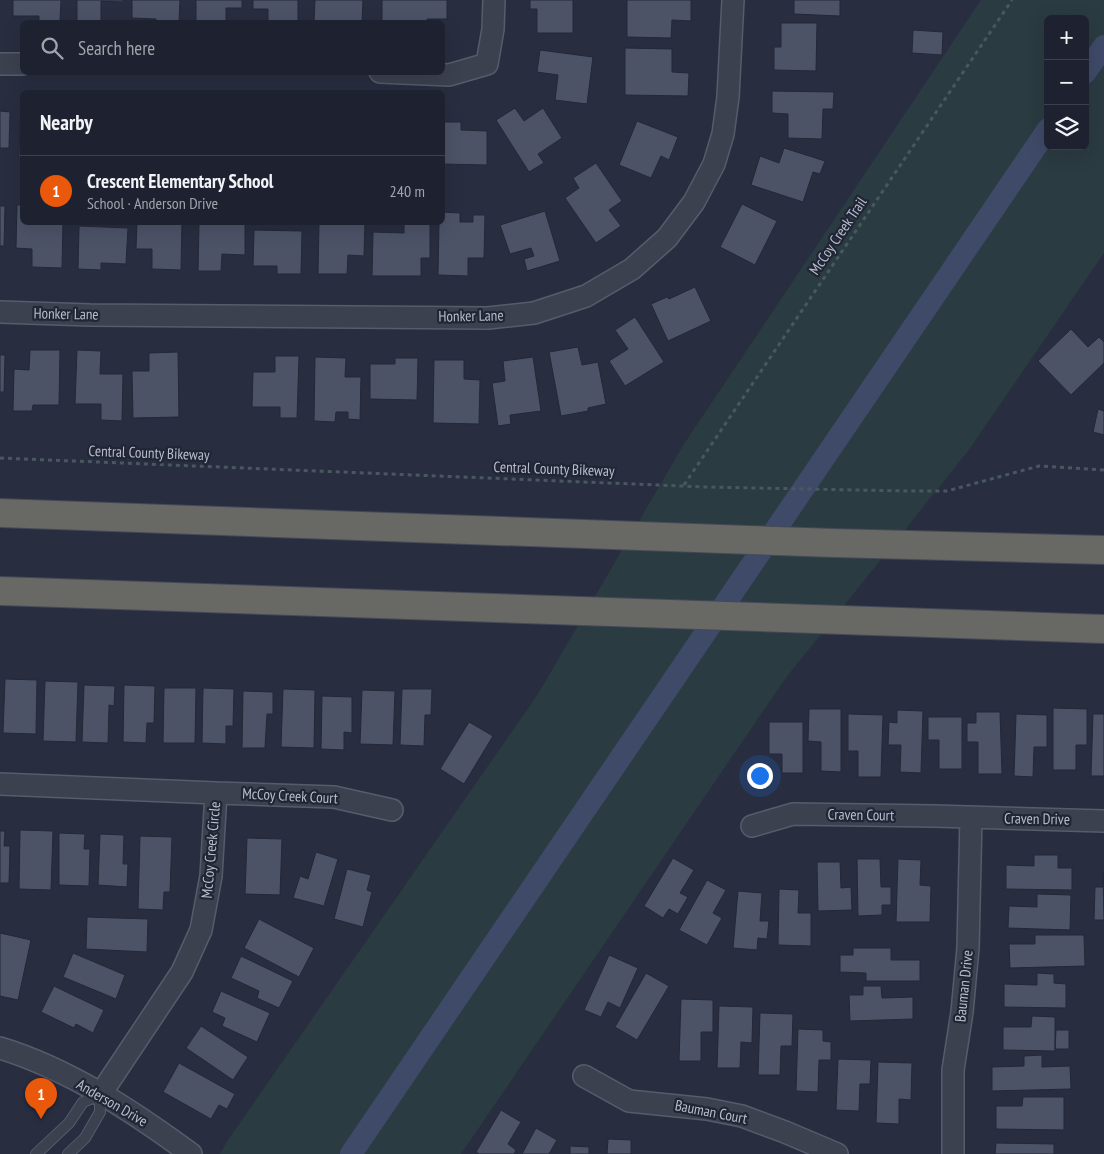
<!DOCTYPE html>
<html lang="en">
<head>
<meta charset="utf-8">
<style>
  body { margin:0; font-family:"PT Sans Narrow",sans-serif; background:#2b2f3c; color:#f1f3f6 }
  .controls { position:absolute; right:15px; top:15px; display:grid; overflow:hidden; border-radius:8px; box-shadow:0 5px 20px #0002 }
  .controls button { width:45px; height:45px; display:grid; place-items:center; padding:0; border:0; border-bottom:1px solid #3c3f4c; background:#1e2230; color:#f1f3f6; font:25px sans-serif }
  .you { position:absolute; left:759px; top:775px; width:18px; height:18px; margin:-12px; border:4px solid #fff; border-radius:50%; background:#1a73e8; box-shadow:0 0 0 8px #1a73e833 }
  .badge { display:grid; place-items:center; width:32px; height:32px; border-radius:50%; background:#ea580c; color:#fff; font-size:16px; font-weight:700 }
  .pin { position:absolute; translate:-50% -41px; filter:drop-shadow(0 1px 2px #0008) }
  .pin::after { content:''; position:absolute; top:26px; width:18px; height:15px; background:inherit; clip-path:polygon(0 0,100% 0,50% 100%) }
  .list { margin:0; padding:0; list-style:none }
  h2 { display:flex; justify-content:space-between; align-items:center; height:65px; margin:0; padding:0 20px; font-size:21px }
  h2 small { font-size:16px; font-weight:400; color:#a1a4ab }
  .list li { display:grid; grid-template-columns:32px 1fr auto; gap:15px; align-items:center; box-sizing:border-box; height:70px; padding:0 20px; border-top:1px solid #3c3f4c }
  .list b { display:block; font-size:19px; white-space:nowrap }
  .list p { margin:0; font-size:16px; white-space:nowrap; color:#a1a4ab }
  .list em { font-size:16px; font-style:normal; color:#a1a4ab }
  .icon { flex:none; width:28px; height:28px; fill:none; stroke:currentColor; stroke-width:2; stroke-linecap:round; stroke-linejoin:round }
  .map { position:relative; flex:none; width:1104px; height:1154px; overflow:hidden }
  .search { position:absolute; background:#1e2230; box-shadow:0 5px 20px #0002; left:20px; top:20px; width:425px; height:55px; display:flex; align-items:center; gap:12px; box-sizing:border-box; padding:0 18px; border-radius:8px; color:#a1a4ab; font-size:19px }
  .panel { position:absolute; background:#1e2230; box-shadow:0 5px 20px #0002; left:20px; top:90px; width:425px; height:135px; border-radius:8px }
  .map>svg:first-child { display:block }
  .green { fill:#2a3b41; fill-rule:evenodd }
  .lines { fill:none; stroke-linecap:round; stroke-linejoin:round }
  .canal { stroke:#3f4a68; stroke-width:22 }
  .building { fill:#4c5367; stroke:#232838 }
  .service-casing { stroke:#575c6b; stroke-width:12 }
  .minor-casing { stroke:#575c6b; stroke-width:24 }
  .trunk-casing { stroke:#444958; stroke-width:30 }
  .path { stroke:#48585e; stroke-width:3; stroke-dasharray:4 4; stroke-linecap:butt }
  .service { stroke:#3c4150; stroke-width:10 }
  .minor { stroke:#3c4150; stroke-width:21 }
  .trunk { stroke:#686864; stroke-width:28 }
  .labels { text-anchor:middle; stroke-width:4.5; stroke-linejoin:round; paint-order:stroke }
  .street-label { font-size:15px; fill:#b9bdcb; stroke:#212636 }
</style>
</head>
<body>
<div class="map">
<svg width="1104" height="1154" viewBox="0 0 1104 1154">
  <rect width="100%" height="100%" fill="#282e40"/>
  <path class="green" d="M981 0H1104V253L968 451 785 679 461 1154H220L228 1140 538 694 684 444ZM1048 19H1085V146H1048Z"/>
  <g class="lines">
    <path class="canal" d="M1085 73 1104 46
      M351 1154 1048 129"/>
  </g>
  <path class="building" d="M13 0H61L60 22H39V16H13Z
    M77 0H123V2L101 1V22H77Z
    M132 0H180L179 22H156V19L132 18Z
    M196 0H242V8H226V22H196Z
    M253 0H298V22H268V9H253Z
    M315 0H363L362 22H314Z
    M382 0H447V19H427V22H382Z
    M530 0H573V33H537V9H530Z
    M627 0H691V21L672 20 671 38 627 37Z
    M794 0H840V16L794 14Z
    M781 23H817L816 71 774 70V47H781Z
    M913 30 943 32 942 55 912 53Z
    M625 48 672 49V72L689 73 688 96 625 95Z
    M540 50 593 57 587 104 555 100 558 75 537 72Z
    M772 91 834 92 833 109H823L822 139 788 138V114L772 113Z
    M515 108 524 121 543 108 562 138 538 154 544 163 529 172 496 120Z
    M0 111 10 112 9 148H0Z
    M637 121 678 137 669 160 661 156 651 178 619 165Z
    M442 122H461V130L487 131V165L442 164Z
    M20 123H22V158H19Z
    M784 148 825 161 820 174 813 172 803 202 751 185 760 156 779 163Z
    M596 163 622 201 609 210 621 226 596 243 565 198 579 188 573 178Z
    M742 204 777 221 755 265 720 247Z
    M17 205H22V222H63L62 268 32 267V249L16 248Z
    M0 206H5L4 246H0Z
    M545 211 560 261 527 271 524 259 534 256 531 248 510 254 500 225Z
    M442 212 460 213V222H473V215H485L484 258H468V276L438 275 439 222H442Z
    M137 222H182L181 270 152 269V249H136Z
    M199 222H245V255L222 254 221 271H198Z
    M319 222H365L364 256 348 255 347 274H318Z
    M404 222H430V258H421V276H372L373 232 404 233Z
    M79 226 128 228 126 264 101 263V270L78 269Z
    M254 230 302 231 301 274H277V266H253Z
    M695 287 711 321 668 341 651 304 667 297 669 299Z
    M635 317 664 362 625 386 609 361 628 349 615 330Z
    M1071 329 1088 347 1099 337 1104 342V363L1071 395 1038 361Z
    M578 347 582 365 598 362 606 404 588 408V411L561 416 549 352Z
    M30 350H60L59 405H33L32 411H13L14 369 29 370Z
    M77 350 101 351 100 374H123L122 421 101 420V404H75Z
    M178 352 179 417 133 418 132 371H149V353Z
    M0 355H5L4 392H0Z
    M275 356H299L297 418H280V407H252L253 372H275Z
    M315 357 346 358 345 377H361L360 420 348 419V412H336L335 422 314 421Z
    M533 357 541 411 510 415 511 424 498 426 492 383 505 381 503 361Z
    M395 358H418L417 400 370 399V364H395Z
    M434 360H464V379L480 380 479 424 433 423Z
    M1098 409 1104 411V435L1093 432Z
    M5 679 37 680 36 734 3 733Z
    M45 681 78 682 76 742 43 741Z
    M84 685 115 686 114 706 109 705 108 743 82 742Z
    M124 685 155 686 154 723H147L146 743 123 742Z
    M164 688H196L195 743H163Z
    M203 688 234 689 233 726H226V744L202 743Z
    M283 689 315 690 314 748 281 747Z
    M402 689H432L431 715H425L424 746 400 745Z
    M362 690 395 691 393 745 360 744Z
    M243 691 273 692V714H267L265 748H242Z
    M322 696 352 697V733L344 732V750L321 749Z
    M1053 708 1087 709V745H1076V770H1053Z
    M809 709H841V772L821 771V742L808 741Z
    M897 710 923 711 921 773 900 772 901 745H888L889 722 897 723Z
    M976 712H1000L1002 774H978V742H967V723H976Z
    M848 714 883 715 881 777H858V751H848Z
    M1016 714 1047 715V747H1034L1033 777 1014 776Z
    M1093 714H1104V776H1091Z
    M928 717H962V769H939V740H928Z
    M469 722 493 736 464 784 440 769Z
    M769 722H803V773H782V754H769Z
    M20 830 53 831 51 890 19 889Z
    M0 831H5L4 846H10L9 883H0Z
    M59 833 85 834 84 849H90L89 886 59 885Z
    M100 834 124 835 123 864H128L127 887 98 885Z
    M140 836 172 837 170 892H164L163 910 138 909Z
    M247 838 282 839 280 895 245 894Z
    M316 852 338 859 324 906 293 898 300 876 308 879Z
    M1034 855H1058V868H1072V890L1006 889V865L1034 866Z
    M673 858 694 870 680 893 688 897 678 914 669 909 663 918 644 906Z
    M857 859H880L881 887H891V905H882V915L858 916Z
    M898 859 921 860 920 885 931 886 930 922H896Z
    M817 862H840L841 888 851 887 852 910 818 911Z
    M347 869 371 875 367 890 372 892 363 927 334 919Z
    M1103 871 1104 920H1094L1095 887H1103Z
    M707 880 726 890 713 913 722 918 707 945 679 930Z
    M779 889 799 890 798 913H811V946L778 945Z
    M738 891 762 893 760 921H769L767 939 758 938 757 950 733 948Z
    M1037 894 1071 895 1070 930 1008 928 1009 906 1037 907Z
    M87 917 148 919 147 952 86 949Z
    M259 919 314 948 299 977 244 948Z
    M0 933 31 940 18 1000 0 996Z
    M1035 935H1084L1085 966 1010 968 1009 944H1035Z
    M853 948H891V960H920V981H866V973L840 972V955H853Z
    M73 953 125 975 116 999 63 977Z
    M609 955 638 968 620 1008 608 1002 601 1017 584 1010Z
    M241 956 293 981 279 1008 257 998 259 991 231 978Z
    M646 973 669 986 637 1040 615 1027Z
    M1037 973 1054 974V983L1066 984V1008L1004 1007V984L1037 985Z
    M54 986 104 1010 93 1033 76 1024 74 1028 41 1012Z
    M863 986H881L882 998 913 997V1019L850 1021 849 995H863Z
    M221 991 270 1013 257 1042 222 1026 225 1018 212 1012Z
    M681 999 713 1000V1032H701V1061H679Z
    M719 1006 753 1007 752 1043 741 1042 740 1068H717Z
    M760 1013 793 1014 792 1046H781L780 1075H758Z
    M1032 1016 1055 1017V1051L1003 1050V1027H1031Z
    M201 1026 248 1057 233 1080 186 1048Z
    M798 1029 823 1030V1041L831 1042V1060H819L818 1092 796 1091Z
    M1056 1030H1069V1049H1055Z
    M1042 1055V1067L1070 1066 1071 1089 992 1091V1067L1024 1066V1056Z
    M838 1059 871 1060 870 1084H860L859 1111 836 1110Z
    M878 1062 912 1063 911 1100 899 1099V1124L876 1123Z
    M179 1063 235 1094 227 1109 219 1105 211 1119 163 1092Z
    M1023 1097H1064V1130L996 1129V1106H1022Z
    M501 1110 521 1122 508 1144 516 1150 514 1154H479L476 1152Z
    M536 1128 557 1140 549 1154H522Z
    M608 1139 631 1140V1154H607Z
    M996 1143 1054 1144V1154H995Z
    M570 1146 589 1147V1154H570Z"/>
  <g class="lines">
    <g class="service-casing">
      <path id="service" d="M36 1154 69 1123 83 1102 100 1095V1112L85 1138 68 1154"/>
    </g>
    <g class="minor-casing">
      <path id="minor" d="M0 64H22
        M380 72 449 75 487 64 493 29 494 0
        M0 312 90 315 488 318 534 313 586 296 632 269 667 238 694 202 714 164 723 134 728 97 733 0
        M0 784 216 793 211 876 201 930 182 972 100 1095
        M216 793 334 797 392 810
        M752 826 793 814 934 816 1104 821
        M0 1048C69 1069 134 1112 191 1154
        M584 1076 629 1101 707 1109 742 1116 785 1132 837 1154
        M953 1154V1070L962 1012 968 948 971 817"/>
    </g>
    <g class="trunk-casing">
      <path id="trunk" d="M0 513 833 543 1104 550
        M0 591 1104 629"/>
    </g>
    <path class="path" d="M0 458 706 487 907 491H947L1039 466 1104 470
      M684 485 1012 0"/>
    <use href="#service" class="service"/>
    <use href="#minor" class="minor"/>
    <use href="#trunk" class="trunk"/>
  </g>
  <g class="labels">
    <g class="street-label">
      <text transform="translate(838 236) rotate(-56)" y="5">McCoy Creek Trail</text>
      <text transform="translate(66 314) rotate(1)" y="5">Honker Lane</text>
      <text transform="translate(471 316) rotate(-1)" y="5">Honker Lane</text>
      <text transform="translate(149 453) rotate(2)" y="5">Central County Bikeway</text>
      <text transform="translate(554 469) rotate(2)" y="5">Central County Bikeway</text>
      <text transform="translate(290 796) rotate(3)" y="5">McCoy Creek Court</text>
      <text transform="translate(861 815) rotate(1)" y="5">Craven Court</text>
      <text transform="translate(1037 819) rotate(1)" y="5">Craven Drive</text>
      <text transform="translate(211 850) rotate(-85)" y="5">McCoy Creek Circle</text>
      <text transform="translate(964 986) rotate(-84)" y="5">Bauman Drive</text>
      <text transform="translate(112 1103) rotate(30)" y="5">Anderson Drive</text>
      <text transform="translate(711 1112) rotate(11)" y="5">Bauman Court</text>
    </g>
  </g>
</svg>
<div class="controls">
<button>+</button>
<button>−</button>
<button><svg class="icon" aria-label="layers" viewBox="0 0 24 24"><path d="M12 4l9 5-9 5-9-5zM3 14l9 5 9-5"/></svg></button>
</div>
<div class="you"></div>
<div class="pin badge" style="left:41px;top:1119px">1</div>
<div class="search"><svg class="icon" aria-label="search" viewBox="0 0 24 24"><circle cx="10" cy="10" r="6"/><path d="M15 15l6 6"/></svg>Search here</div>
<section class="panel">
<h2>Nearby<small></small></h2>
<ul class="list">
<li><span class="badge">1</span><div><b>Crescent Elementary School</b><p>School · Anderson Drive</p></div><em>240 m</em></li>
</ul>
</section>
</div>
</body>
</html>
